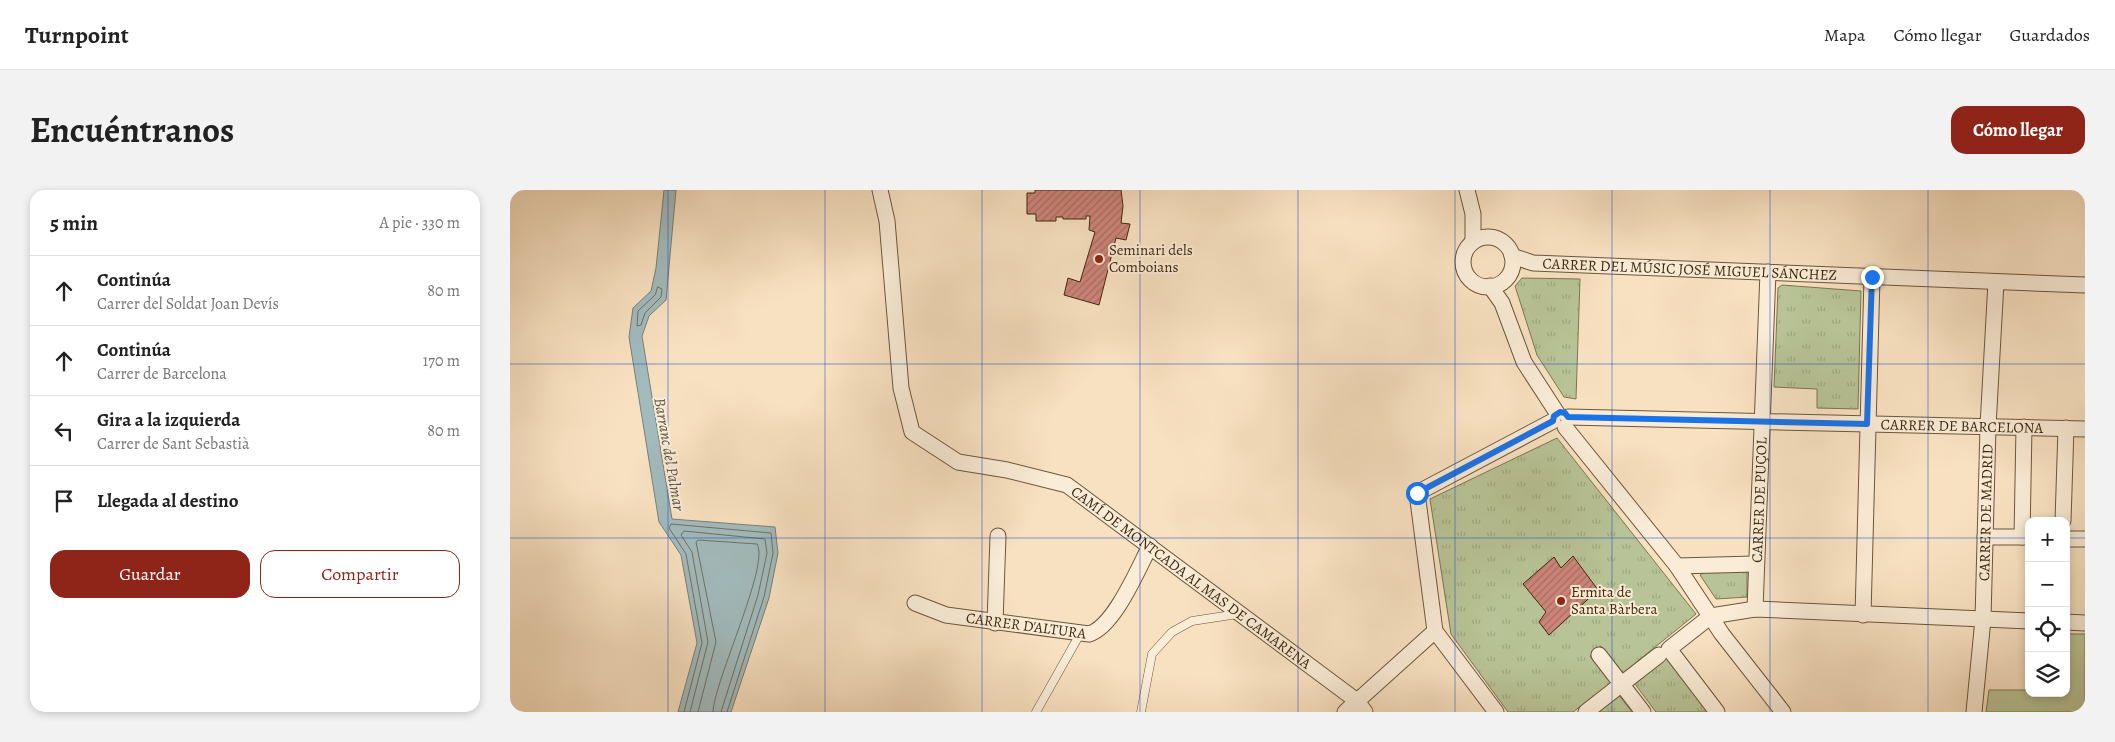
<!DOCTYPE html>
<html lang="es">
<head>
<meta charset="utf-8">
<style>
  body { margin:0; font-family:Alegreya,serif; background:#f2f2f2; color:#222 }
  .controls { position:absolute; right:15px; bottom:15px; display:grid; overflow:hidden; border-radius:10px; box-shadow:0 2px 8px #0003 }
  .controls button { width:45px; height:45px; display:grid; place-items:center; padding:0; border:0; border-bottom:1px solid #e0e0e0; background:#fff; color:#222; font:25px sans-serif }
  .stop { position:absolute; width:15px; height:15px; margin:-11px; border:4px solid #1a73e8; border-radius:50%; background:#fff }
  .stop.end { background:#1a73e8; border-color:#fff; box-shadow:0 1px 5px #0008 }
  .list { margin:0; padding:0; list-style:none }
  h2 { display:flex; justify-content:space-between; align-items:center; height:65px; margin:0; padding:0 20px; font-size:21px }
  h2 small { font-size:16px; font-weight:400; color:#767676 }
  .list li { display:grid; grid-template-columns:32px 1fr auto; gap:15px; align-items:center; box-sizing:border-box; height:70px; padding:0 20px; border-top:1px solid #e0e0e0 }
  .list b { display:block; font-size:19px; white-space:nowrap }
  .list p { margin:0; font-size:16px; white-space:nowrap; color:#767676 }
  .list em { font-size:16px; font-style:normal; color:#767676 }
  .actions { display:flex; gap:10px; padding:15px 20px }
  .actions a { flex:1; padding:11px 0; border:1px solid #8f2418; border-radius:15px; text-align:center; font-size:18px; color:#8f2418 }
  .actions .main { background:#8f2418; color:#fff }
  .icon { flex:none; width:28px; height:28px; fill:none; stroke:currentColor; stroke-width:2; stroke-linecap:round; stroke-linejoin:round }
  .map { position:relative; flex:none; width:1575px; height:522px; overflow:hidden; border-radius:15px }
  header { display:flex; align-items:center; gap:30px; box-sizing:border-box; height:70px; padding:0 25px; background:#fff; border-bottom:1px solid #e0e0e0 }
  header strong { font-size:24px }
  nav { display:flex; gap:28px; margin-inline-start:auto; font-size:18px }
  .intro { display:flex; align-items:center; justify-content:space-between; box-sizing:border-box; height:120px; padding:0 30px }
  h1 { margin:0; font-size:35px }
  .button { padding:12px 22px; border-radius:15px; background:#8f2418; color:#fff; font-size:18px; font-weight:700 }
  main { display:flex; gap:30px; padding:0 30px }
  aside { flex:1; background:#fff; border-radius:15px; box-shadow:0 2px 8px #0003 }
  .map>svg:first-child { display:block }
  .park { fill:url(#park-tufts); stroke:#7b7652 }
  .garden { fill:#b8c497; stroke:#7b7652 }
  .water { fill:#a2bbbd; stroke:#7a8077 }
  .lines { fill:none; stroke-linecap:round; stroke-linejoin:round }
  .shore { stroke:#707165; stroke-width:1 }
  .building { fill:url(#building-hatch); stroke:#3e270d }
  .lane-casing { stroke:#6c563a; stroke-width:9 }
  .street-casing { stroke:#6c563a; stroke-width:17 }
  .lane { stroke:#faecd7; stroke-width:8 }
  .street { stroke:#faecd7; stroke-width:15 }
  .route { stroke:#1a73e8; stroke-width:6 }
  .grid { fill:none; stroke:#1d4ed8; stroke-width:1; stroke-opacity:0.55 }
  .poi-dot { fill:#8f2418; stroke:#faecd7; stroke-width:2 }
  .labels { text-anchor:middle; stroke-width:4; stroke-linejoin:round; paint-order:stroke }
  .poi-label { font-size:15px; fill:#3e270d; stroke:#faecd7; text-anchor:start }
  .street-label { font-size:15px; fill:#3e270d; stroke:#faecd7 }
  .water-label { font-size:16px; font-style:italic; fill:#5c5342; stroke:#faecd7 }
</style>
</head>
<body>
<header>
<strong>Turnpoint</strong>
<nav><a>Mapa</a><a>Cómo llegar</a><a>Guardados</a></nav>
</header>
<div class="intro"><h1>Encuéntranos</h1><a class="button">Cómo llegar</a></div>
<main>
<aside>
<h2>5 min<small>A pie · 330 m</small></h2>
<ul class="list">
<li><svg class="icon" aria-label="ahead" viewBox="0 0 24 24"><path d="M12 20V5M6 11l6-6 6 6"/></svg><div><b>Continúa</b><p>Carrer del Soldat Joan Devís</p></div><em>80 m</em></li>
<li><svg class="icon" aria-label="ahead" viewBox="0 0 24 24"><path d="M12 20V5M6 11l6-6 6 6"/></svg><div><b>Continúa</b><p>Carrer de Barcelona</p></div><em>170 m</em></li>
<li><svg class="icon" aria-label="left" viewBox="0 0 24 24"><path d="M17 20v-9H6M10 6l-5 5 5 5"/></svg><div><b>Gira a la izquierda</b><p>Carrer de Sant Sebastià</p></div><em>80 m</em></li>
<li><svg class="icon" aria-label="arrive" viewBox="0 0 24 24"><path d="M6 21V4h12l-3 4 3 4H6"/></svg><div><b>Llegada al destino</b></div></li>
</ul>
<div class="actions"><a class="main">Guardar</a><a>Compartir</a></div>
</aside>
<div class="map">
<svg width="1575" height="522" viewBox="0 0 1575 522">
  <defs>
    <pattern id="park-tufts" width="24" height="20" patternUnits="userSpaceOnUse" patternTransform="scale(1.25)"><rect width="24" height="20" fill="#b8c497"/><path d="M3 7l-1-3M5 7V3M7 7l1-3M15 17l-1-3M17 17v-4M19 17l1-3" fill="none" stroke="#9fa881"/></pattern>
    <pattern id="building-hatch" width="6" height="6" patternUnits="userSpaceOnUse" patternTransform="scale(1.25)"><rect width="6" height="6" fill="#ce857b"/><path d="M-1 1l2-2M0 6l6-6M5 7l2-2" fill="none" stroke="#a96d63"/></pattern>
  </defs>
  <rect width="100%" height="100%" fill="#f8e1c1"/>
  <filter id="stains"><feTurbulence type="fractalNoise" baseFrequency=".004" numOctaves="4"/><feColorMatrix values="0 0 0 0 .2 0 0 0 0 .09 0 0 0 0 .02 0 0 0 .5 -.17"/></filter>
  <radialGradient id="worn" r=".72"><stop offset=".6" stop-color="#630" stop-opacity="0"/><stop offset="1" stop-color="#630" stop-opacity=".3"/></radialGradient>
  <path class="park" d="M1012 88 1070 89 1066 209 1054 207 1027 165 1005 96Z
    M1272 95 1351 101 1348 219 1307 218V199L1264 197 1268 98Z
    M1047 248 1186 424 1113 483 1091 456 1080 466 1101 493 1063 522H998L941 444 920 309Z
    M1237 379V407L1206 409 1190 385 1198 380Z
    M1159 466 1201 522H1146L1125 494Z
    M1108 504 1122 522H1084Z"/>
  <path class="garden" d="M1556 444H1575V522H1476L1479 500H1517L1519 497V503H1556Z"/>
  <path class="water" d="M154 0H166L156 110 139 126 132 146 162 329 265 337 268 363 259 408 221 522H168L187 453 171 365 149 332 119 147 123 118 141 101 146 78Z"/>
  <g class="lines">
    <path class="shore" d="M148 97 152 99 151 107 135 123 131 135 127 136 128 121 145 105Z
      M174 522 192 453 176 364 159 338 161 334 261 343 263 363 254 407 217 522
      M180 522 198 452 182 362 171 345 174 341 255 349 257 363 248 405 211 522
      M188 522 206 452 186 352 188 350 247 354C260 375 204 491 203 522"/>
  </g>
  <path class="building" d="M525 0H611L613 16 611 33 620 34 616 50 606 48 589 115 554 105 558 88 570 92 585 42 579 40 580 26H576V29H553V27H546V31H526V24H517V3H525Z
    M1063 366 1088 400 1039 445 1029 432 1036 422 1013 394 1044 367 1051 378Z"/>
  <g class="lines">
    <g class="lane-casing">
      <path id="lane" d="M526 522 570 444
        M631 522 642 464 662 442 682 431 728 424"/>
    </g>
    <g class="street-casing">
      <g id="street">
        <path id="s1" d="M370 0 377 31 391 198 402 242 448 272 497 280 557 295 847 511 855 522"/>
        <path d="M957 0 963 24V52"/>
        <circle cx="978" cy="72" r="25"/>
        <path id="s2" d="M1002 66 1023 73 1575 95"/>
        <path d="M980 96 992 113 1014 172 1047 223"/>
        <path id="s3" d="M1058 227 1575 239"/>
        <path d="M1055 237 1167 376 1212 444 1273 522"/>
        <path d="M1553 331 1556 238"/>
        <path d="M1475 347H1519"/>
        <path d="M1512 347 1514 237"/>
        <path d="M1556 349H1575"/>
        <path d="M1167 376 1245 374"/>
        <path id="s4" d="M405 413 436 425 579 444C604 437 628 379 640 356"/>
        <path id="s5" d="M1245 419 1258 82"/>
        <path d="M1353 425 1362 87"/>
        <path d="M1556 432 1575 433"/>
        <path d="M485 433 488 346"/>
        <path d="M1089 465 1133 522"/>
        <path d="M835 522 925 441"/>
        <path d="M986 522 925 441 907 303 1043 231"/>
        <path d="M1076 522 1149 465"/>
        <path d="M1207 522 1159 459 1201 426 1245 419 1519 431"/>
        <path id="s6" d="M1464 522 1473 429 1478 236 1486 92"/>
      </g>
    </g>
    <use href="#lane" class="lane"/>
    <use href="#street" class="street"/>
  </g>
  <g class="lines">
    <path class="route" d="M907 303 1043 231 1044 226 1050 222 1055 223 1058 227 1357 234 1362 87"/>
  </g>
  <path class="grid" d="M158 0V522M315 0V522M472 0V522M630 0V522M788 0V522M945 0V522M1102 0V522M1260 0V522M1418 0V522M0 174H1575M0 348H1519M1556 348H1575"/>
  <g class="poi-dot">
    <circle cx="589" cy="69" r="5"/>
    <circle cx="1051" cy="411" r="5"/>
  </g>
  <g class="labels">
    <g class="poi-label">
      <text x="599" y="65">Seminari dels<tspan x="599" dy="17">Comboians</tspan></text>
      <text x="1061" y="407">Ermita de<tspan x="1061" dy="17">Santa Bàrbera</tspan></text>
    </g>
    <g class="street-label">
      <text dy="5" stroke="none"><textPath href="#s2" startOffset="179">CARRER DEL MÚSIC JOSÉ MIGUEL SÁNCHEZ</textPath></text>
      <text dy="5" stroke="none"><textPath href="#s3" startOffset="394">CARRER DE BARCELONA</textPath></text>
      <text dy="5" stroke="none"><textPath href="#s5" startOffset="109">CARRER DE PUÇOL</textPath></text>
      <text dy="5" stroke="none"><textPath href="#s6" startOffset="200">CARRER DE MADRID</textPath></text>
      <text dy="5" stroke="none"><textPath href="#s1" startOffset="566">CAMÍ DE MONTCADA AL MAS DE CAMARENA</textPath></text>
      <text dy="5" stroke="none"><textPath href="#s4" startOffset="114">CARRER D'ALTURA</textPath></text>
    </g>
    <g class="water-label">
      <text transform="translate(160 264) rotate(80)" y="6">Barranc del Palmar</text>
    </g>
  </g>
  <rect width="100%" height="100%" filter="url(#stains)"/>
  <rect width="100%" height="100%" fill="url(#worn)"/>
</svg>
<div class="controls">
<button>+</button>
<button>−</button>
<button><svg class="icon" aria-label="locate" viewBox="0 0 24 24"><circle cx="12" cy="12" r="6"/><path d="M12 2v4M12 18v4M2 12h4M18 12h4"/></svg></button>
<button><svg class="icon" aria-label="layers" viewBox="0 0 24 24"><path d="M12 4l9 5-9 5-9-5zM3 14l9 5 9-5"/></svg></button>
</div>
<div class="stop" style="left:907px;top:303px"></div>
<div class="stop end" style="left:1362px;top:87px"></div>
</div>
</main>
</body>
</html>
